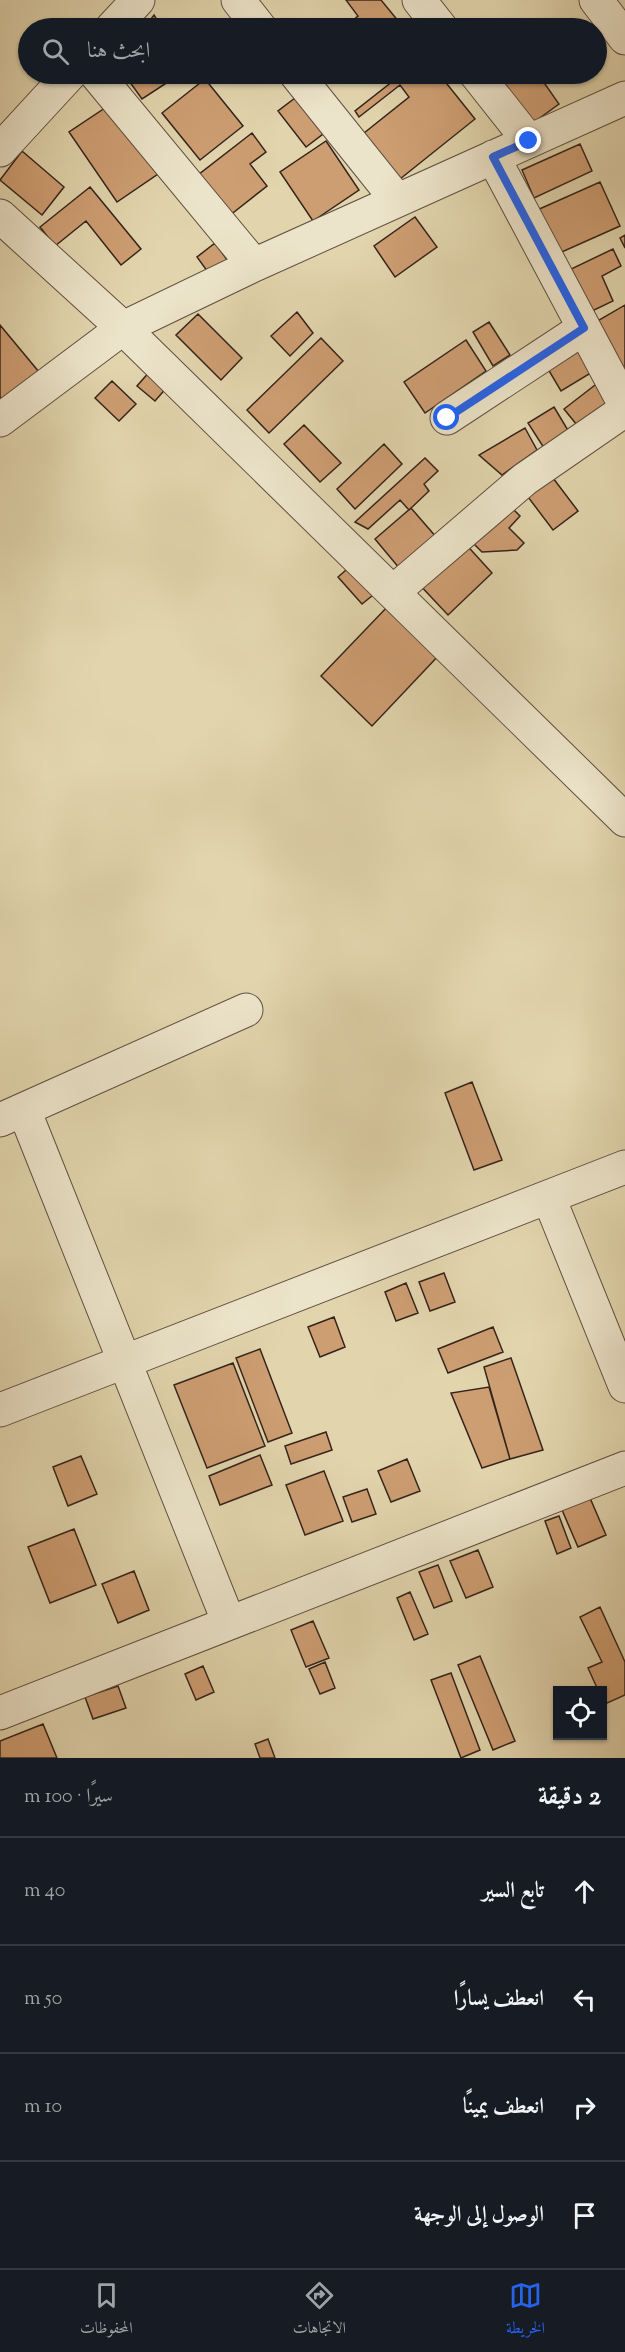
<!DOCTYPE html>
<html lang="ar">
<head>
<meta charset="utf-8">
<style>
  body { margin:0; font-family:"Sorts Mill Goudy",Amiri,serif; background:#20242c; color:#f1f3f6; direction:rtl }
  .controls { position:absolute; right:18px; bottom:18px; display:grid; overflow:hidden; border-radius:0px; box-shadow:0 2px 4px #0004 }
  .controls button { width:54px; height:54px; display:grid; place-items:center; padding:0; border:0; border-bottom:2px solid #363941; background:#171b24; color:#f1f3f6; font:30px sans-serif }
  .stop { position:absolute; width:18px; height:18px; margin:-14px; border:4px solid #2563eb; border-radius:50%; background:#fff }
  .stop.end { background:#2563eb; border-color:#fff; box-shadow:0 2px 6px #0008 }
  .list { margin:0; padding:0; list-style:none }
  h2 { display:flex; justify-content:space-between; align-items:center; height:78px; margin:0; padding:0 24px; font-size:26px }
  h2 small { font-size:20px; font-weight:400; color:#9ea1a6 }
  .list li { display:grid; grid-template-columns:39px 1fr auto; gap:18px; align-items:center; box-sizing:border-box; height:108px; padding:0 24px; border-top:2px solid #363941 }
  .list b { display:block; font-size:22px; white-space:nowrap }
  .list em { font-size:20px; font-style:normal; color:#9ea1a6 }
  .icon { flex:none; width:33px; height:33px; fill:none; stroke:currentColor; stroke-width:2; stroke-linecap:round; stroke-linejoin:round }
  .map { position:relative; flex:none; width:625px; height:1758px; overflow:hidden; direction:ltr }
  .search { position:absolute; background:#171b24; box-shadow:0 2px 4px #0004; left:18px; right:18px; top:18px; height:66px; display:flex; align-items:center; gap:15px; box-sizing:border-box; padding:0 21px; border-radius:33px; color:#9ea1a6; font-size:22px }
  .sheet { height:510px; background:#171b24 }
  nav { display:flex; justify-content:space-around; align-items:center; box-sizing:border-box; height:84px; border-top:2px solid #363941; background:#171b24; font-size:16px; color:#9ea1a6 }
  nav a { display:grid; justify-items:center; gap:3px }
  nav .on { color:#2563eb }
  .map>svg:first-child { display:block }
  .building { fill:#ce9e73; stroke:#34241b; stroke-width:1.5 }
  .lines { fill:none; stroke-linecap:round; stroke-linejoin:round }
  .minor-casing { stroke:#605040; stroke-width:35 }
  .minor { stroke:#ece4ca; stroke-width:33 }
  .route { stroke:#2563eb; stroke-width:8 }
</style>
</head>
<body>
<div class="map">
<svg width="625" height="1758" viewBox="0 0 625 1758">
  <rect width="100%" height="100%" fill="#e2d5ae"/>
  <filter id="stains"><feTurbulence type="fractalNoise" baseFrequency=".00333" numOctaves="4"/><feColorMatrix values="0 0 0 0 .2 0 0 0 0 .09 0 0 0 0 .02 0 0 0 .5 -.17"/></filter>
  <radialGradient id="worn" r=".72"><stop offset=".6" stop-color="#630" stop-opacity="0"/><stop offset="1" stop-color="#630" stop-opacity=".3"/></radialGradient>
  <path class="building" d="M346 0H381L404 28H343L358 16Z
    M154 15 162 28H144Z
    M124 74H162L168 82 142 99Z
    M402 74H439L475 119 395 183 359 137 409 97 400 85 359 117 355 111Z
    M504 74H538L559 104 530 125 497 79Z
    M205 79 243 126 200 160 162 113Z
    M295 98 323 134 306 147 278 111Z
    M111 104 158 174 117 202 69 132Z
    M252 133 266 152 250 164 267 186 229 216 198 175Z
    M326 141 359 190 313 221 280 172Z
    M580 144 592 171 534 198 522 170Z
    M22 151 64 187 42 215 0 180Z
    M600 182 620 226 555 255 535 211Z
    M90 187 141 249 121 265 86 221 55 246 40 227Z
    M415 217 437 247 395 277 374 246Z
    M625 235V248L620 238Z
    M215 243 228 261 210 275 197 257Z
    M613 249 621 266 602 276 613 301 590 312 569 270Z
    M625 305V378L594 323Z
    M297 312 313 333 290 356 271 336Z
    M198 314 242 358 221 380 176 335Z
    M489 322 510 355 493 366 473 332Z
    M0 325 39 372 3 401 0 397Z
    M321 338 343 361 269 433 247 410Z
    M466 340 486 371 425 413 404 382Z
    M583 341 599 368 561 391 545 364Z
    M151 370 168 386 155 401 137 386Z
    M112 381 136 404 119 421 95 398Z
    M599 382 616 403 581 430 564 409Z
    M554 407 569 432 544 448 528 423Z
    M304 425 341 463 320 482 284 444Z
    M525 428 537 450 502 475 479 455Z
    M384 444 402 464 355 509 337 489Z
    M425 458 438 471 424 484 429 491 409 510 400 500 368 529 355 522Z
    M550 474 578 511 553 530 525 493Z
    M508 504 520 516 509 528 524 543 517 550 482 552 471 541Z
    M411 508 437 538 400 569 375 539Z
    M462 540 492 573 448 615 417 582Z
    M353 564 378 591 362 604 338 577Z
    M390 604 441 653 372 726 321 676Z
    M472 1082 502 1160 474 1170 445 1093Z
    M444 1273 455 1302 430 1311 419 1282Z
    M406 1283 418 1313 396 1321 385 1292Z
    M334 1317 345 1347 320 1357 308 1327Z
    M493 1327 503 1352 448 1373 438 1349Z
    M260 1349 292 1433 268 1442 236 1358Z
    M511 1358 543 1450 510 1459 484 1367Z
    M233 1363 265 1446 207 1468 174 1385Z
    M489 1387 510 1459 482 1468 451 1393Z
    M326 1432 332 1450 291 1464 285 1446Z
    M260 1455 272 1485 220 1505 209 1476Z
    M81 1456 97 1494 68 1506 53 1467Z
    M407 1459 420 1491 391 1502 378 1471Z
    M324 1471 343 1521 305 1535 286 1485Z
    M367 1489 376 1514 352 1522 343 1497Z
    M590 1498 606 1535 578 1547 562 1510Z
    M559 1516 571 1548 557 1554 545 1521Z
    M74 1529 96 1585 50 1603 28 1547Z
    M478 1550 493 1587 466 1598 450 1561Z
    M438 1565 452 1601 434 1608 419 1572Z
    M134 1571 149 1610 118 1623 102 1584Z
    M410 1592 428 1634 414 1640 397 1598Z
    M600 1607 625 1662V1695L605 1704 602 1690H598L588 1668 602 1662 580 1617Z
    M313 1621 329 1658 306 1667 291 1630Z
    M480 1656 515 1741 493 1750 458 1665Z
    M325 1662 335 1688 320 1694 309 1669Z
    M203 1666 214 1692 196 1700 185 1674Z
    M451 1673 480 1750 461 1758 431 1680Z
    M118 1686 126 1708 93 1719 85 1697Z
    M43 1724 57 1758H0V1741Z
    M268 1739 275 1758H260L255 1744Z"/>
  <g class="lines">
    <g class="minor-casing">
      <path id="minor" d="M238 0 260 28
        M419 0 441 28
        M596 0 625 38
        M112 28 138 0
        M96 74 254 265
        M296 74 397 200
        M476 74 529 141
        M0 150 70 74
        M493 157 625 405
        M0 216 123 328 625 820
        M447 418 584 328
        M0 420 123 328 254 265 625 98
        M393 592 525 479 625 410
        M24 1110 229 1623
        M0 1120 246 1010
        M549 1198 625 1386
        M0 1410 625 1167
        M0 1713 625 1468"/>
    </g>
    <use href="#minor" class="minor"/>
  </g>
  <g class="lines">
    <path class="route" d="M447 418 584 328 493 157 529 141"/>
  </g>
  <rect width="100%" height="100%" filter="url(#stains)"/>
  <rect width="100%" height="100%" fill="url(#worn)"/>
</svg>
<div class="controls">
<button><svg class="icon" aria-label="locate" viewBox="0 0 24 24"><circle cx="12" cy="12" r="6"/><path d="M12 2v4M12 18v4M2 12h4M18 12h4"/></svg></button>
</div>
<div class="stop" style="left:447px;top:418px"></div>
<div class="stop end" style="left:529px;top:141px"></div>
<div class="search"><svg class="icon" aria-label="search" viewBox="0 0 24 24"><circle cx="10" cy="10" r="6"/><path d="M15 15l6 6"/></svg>ابحث هنا</div>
</div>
<section class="sheet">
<h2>2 دقيقة<small>سيرًا · 100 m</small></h2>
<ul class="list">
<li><svg class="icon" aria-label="ahead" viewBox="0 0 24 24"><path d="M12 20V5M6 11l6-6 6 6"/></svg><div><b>تابع السير</b></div><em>40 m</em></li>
<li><svg class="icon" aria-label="left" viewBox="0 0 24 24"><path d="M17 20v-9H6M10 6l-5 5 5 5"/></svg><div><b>انعطف يسارًا</b></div><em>50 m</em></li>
<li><svg class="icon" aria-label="right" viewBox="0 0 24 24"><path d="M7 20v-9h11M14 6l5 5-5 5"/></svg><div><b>انعطف يمينًا</b></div><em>10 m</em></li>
<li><svg class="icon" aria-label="arrive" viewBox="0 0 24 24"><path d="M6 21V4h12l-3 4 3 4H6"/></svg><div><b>الوصول إلى الوجهة</b></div></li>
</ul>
</section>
<nav>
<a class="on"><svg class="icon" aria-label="map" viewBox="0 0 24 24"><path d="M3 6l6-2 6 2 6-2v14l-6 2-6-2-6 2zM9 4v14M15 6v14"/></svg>الخريطة</a>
<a><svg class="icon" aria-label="directions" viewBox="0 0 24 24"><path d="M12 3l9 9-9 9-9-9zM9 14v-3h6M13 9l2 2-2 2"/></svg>الاتجاهات</a>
<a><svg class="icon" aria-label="saved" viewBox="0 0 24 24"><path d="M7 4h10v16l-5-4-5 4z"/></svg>المحفوظات</a>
</nav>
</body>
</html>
